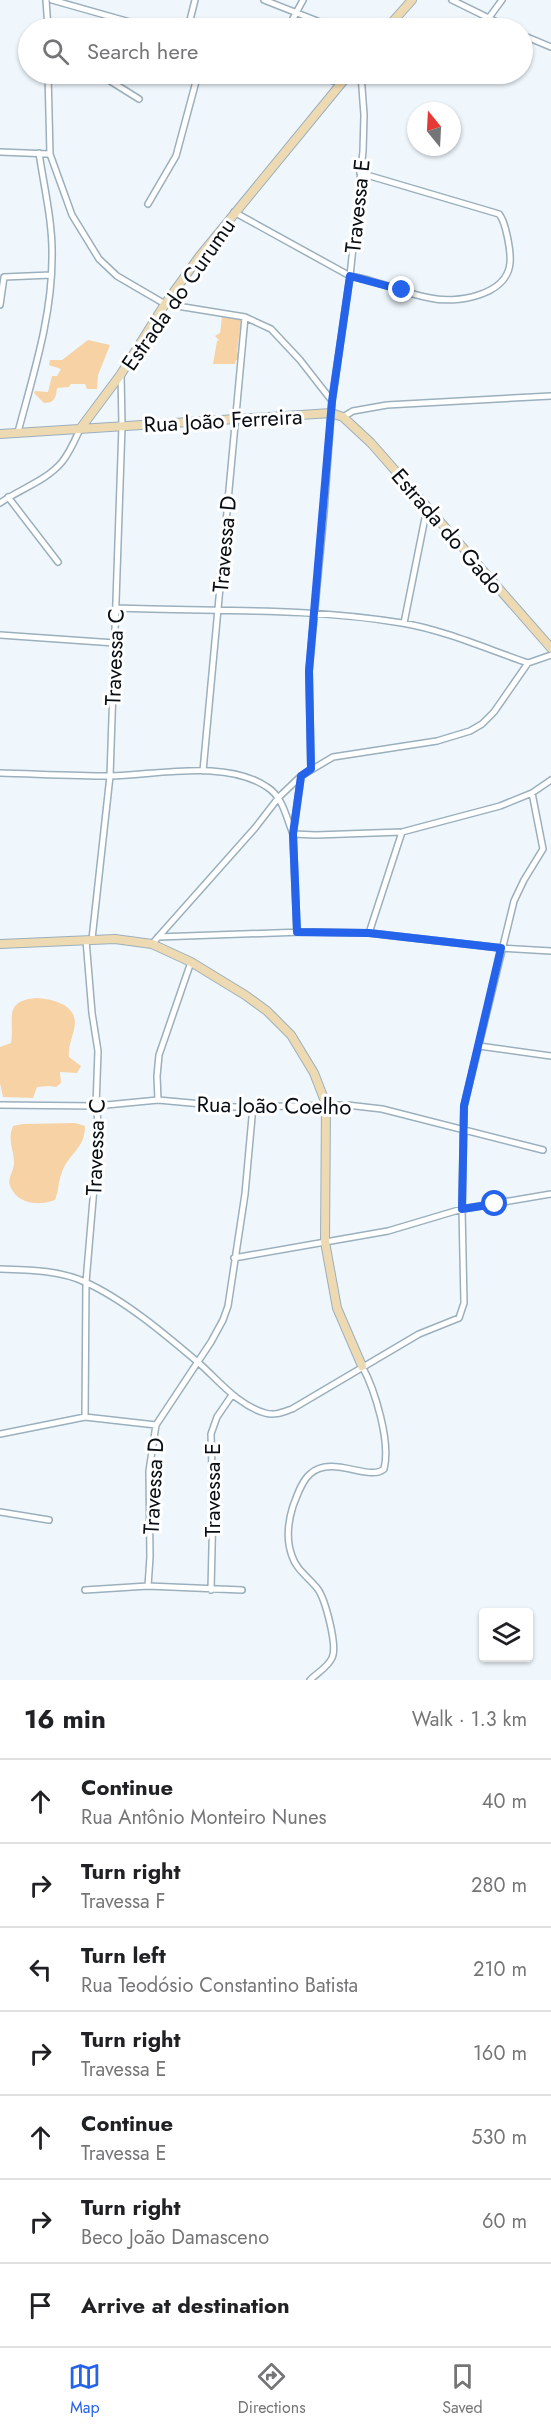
<!DOCTYPE html>
<html lang="en">
<head>
<meta charset="utf-8">
<style>
  body { margin:0; font-family:Jost,sans-serif; background:#f6f6f6; color:#202124 }
  .controls { position:absolute; right:18px; bottom:18px; display:grid; overflow:hidden; border-radius:6px; box-shadow:0 2px 4px #0004 }
  .controls button { width:54px; height:54px; display:grid; place-items:center; padding:0; border:0; border-bottom:2px solid #e0e0e0; background:#fff; color:#202124; font:30px sans-serif }
  .compass { position:absolute; left:407px; top:102px; width:54px; height:54px; border-radius:50%; background:#fff; box-shadow:0 2px 4px #0004; rotate:342deg }
  .stop { position:absolute; width:18px; height:18px; margin:-14px; border:4px solid #2563eb; border-radius:50%; background:#fff }
  .stop.end { background:#2563eb; border-color:#fff; box-shadow:0 2px 6px #0008 }
  .list { margin:0; padding:0; list-style:none }
  h2 { display:flex; justify-content:space-between; align-items:center; height:78px; margin:0; padding:0 24px; font-size:26px }
  h2 small { font-size:20px; font-weight:400; color:#757577 }
  .list li { display:grid; grid-template-columns:39px 1fr auto; gap:18px; align-items:center; box-sizing:border-box; height:84px; padding:0 24px; border-top:2px solid #e0e0e0 }
  .list b { display:block; font-size:22px; white-space:nowrap }
  .list p { margin:0; font-size:20px; white-space:nowrap; color:#757577 }
  .list em { font-size:20px; font-style:normal; color:#757577 }
  .icon { flex:none; width:33px; height:33px; fill:none; stroke:currentColor; stroke-width:2; stroke-linecap:round; stroke-linejoin:round }
  .map { position:relative; flex:none; width:551px; height:1680px; overflow:hidden }
  .search { position:absolute; background:#fff; box-shadow:0 2px 4px #0004; left:18px; right:18px; top:18px; height:66px; display:flex; align-items:center; gap:15px; box-sizing:border-box; padding:0 21px; border-radius:33px; color:#757577; font-size:22px }
  .sheet { height:666px; background:#fff }
  nav { display:flex; justify-content:space-around; align-items:center; box-sizing:border-box; height:84px; border-top:2px solid #e0e0e0; background:#fff; font-size:16px; color:#757577 }
  nav a { display:grid; justify-items:center; gap:3px }
  nav .on { color:#2563eb }
  .map>svg:first-child { display:block }
  .green { fill:#f6d2a4 }
  .lines { fill:none; stroke-linecap:round; stroke-linejoin:round }
  .street-casing { stroke:#9bafbc; stroke-width:8 }
  .secondary-casing { stroke:#9bafbc; stroke-width:10 }
  .street { stroke:#fff; stroke-width:5 }
  .secondary { stroke:#eedab2; stroke-width:8 }
  .route { stroke:#2563eb; stroke-width:8 }
  .labels { text-anchor:middle; stroke-width:6; stroke-linejoin:round; paint-order:stroke }
  .street-label { font-size:22px; fill:#080e13; stroke:#fff }
</style>
</head>
<body>
<div class="map">
<svg width="551" height="1680" viewBox="0 0 551 1680">
  <rect width="100%" height="100%" fill="#eff7fd"/>
  <path class="green" d="M222 317 241 320 237 352 240 353 239 360H236L235 364H213L217 341 219 340 215 336 220 333Z
    M88 340 110 345 98 375 97 389H87L85 384H71L69 387 57 388C56 397 55 403 44 403L34 393 35 391 48 392 52 376H57L61 369 49 365 50 360H62Z
    M36 998C55 999 80 1006 74 1029 72 1039 68 1046 69 1057L81 1066 77 1073 60 1072 61 1083 56 1087 49 1086 37 1087 33 1098 3 1097 0 1083V1047L11 1043C15 1020 2 1001 36 998Z
    M75 1123 85 1126C85 1149 69 1153 62 1172 58 1182 59 1190 55 1200 39 1206 18 1205 10 1186 7 1178 14 1171 14 1163 14 1149 7 1141 13 1126L23 1124Z"/>
  <g class="lines">
    <g class="street-casing">
      <path id="street" d="M46 0 48 28
        M52 0 151 28
        M264 0 335 28
        M452 0 509 28
        M488 19 502 0
        M188 28 195 0
        M288 28 303 0
        M522 35 551 47
        M48 74 50 154 72 215 99 259 117 276 165 304 245 317 271 329 300 360 332 401
        M99 74 139 99
        M309 74 340 83
        M0 152 50 154
        M148 204 176 156 198 74
        M234 212 350 276C377 280 402 293 430 298 455 304 507 296 510 263 511 252 506 222 499 214L360 173
        M0 305 4 277 51 275
        M343 417 353 411 387 405 551 396
        M18 432C33 375 52 317 52 258 53 223 44 187 39 153
        M8 497 58 562
        M0 503C20 489 46 481 62 462 70 452 75 440 80 429
        M116 608C212 612 306 607 402 623 444 630 487 649 528 663
        M404 623 427 508
        M0 635 115 643
        M311 769 309 671 324 512 332 401 350 276 363 151 364 115 361 74
        M203 771 245 317
        M0 773C37 774 73 776 110 776 157 775 226 759 267 787 283 797 286 817 293 834
        M293 834 316 835 402 832 500 806 532 793 551 780
        M297 932 293 834 301 777
        M369 933 402 832
        M158 937 302 932 369 933 501 948 551 951
        M92 939 110 776 122 426 121 374
        M152 944 255 828 279 797 301 776 333 757 437 741 470 731 482 724 494 712 528 663 551 655
        M479 1046 551 1056
        M158 1100 157 1076 159 1055 191 962
        M0 1105 96 1106 158 1100 235 1107 347 1105 382 1109 543 1150
        M234 1258 388 1231 462 1209 551 1194
        M0 1269C28 1270 59 1270 85 1282 125 1300 167 1336 200 1364 220 1382 238 1405 265 1413 275 1416 283 1412 292 1409L419 1334 459 1318 464 1303 462 1209 464 1106 514 901 524 880 543 849 532 793
        M85 1417 86 1282 99 1129 96 1106 98 1051 92 1013 86 940
        M0 1434 85 1417 156 1425
        M0 1512 49 1520
        M148 1586 150 1557 149 1471 156 1425 211 1342 223 1320 228 1306 245 1194 253 1106
        M85 1590 148 1586 242 1590
        M211 1590 213 1506 211 1434 217 1417 232 1395
        M310 1680C317 1673 328 1667 332 1658 338 1646 325 1598 317 1588 308 1577 296 1569 292 1556 286 1540 288 1522 293 1506 297 1496 301 1482 310 1474 332 1454 369 1482 384 1469 391 1442 375 1390 362 1366"/>
    </g>
    <g class="secondary-casing">
      <path id="secondary" d="M387 28 412 0
        M80 429 121 374 165 304 199 257 349 74
        M0 434 331 413 343 417 371 443 551 648
        M0 944 115 939 152 944 191 962 245 995 267 1011 291 1035 314 1073 326 1104 325 1242 337 1308 362 1366"/>
    </g>
    <use href="#street" class="street"/>
    <use href="#secondary" class="secondary"/>
  </g>
  <g class="lines">
    <path class="route" d="M402 290 350 276 332 401 309 671 311 769 301 776 293 834 297 932 369 933 501 948 464 1106 462 1209 495 1204"/>
  </g>
  <g class="labels">
    <g class="street-label">
      <text transform="translate(357 206) rotate(-84)" y="8">Travessa E</text>
      <text transform="translate(178 294) rotate(-55)" y="8">Estrada do Curumu</text>
      <text transform="translate(223 420) rotate(-3)" y="8">Rua João Ferreira</text>
      <text transform="translate(448 531) rotate(49)" y="8">Estrada do Gado</text>
      <text transform="translate(224 544) rotate(-85)" y="8">Travessa D</text>
      <text transform="translate(114 657) rotate(-88)" y="8">Travessa C</text>
      <text transform="translate(274 1105) rotate(1)" y="8">Rua João Coelho</text>
      <text transform="translate(95 1147) rotate(-88)" y="8">Travessa C</text>
      <text transform="translate(153 1486) rotate(-87)" y="8">Travessa D</text>
      <text transform="translate(212 1490) rotate(-90)" y="8">Travessa E</text>
    </g>
  </g>
</svg>
<div class="controls">
<button><svg class="icon" aria-label="layers" viewBox="0 0 24 24"><path d="M12 4l9 5-9 5-9-5zM3 14l9 5 9-5"/></svg></button>
</div>
<svg class="compass" viewBox="-18 -18 36 36"><path d="M0-13l5 13h-10z" fill="#e53935"/><path d="M0 13l5-13h-10z" fill="#757577"/></svg>
<div class="stop" style="left:495px;top:1204px"></div>
<div class="stop end" style="left:402px;top:290px"></div>
<div class="search"><svg class="icon" aria-label="search" viewBox="0 0 24 24"><circle cx="10" cy="10" r="6"/><path d="M15 15l6 6"/></svg>Search here</div>
</div>
<section class="sheet">
<h2>16 min<small>Walk · 1.3 km</small></h2>
<ul class="list">
<li><svg class="icon" aria-label="ahead" viewBox="0 0 24 24"><path d="M12 20V5M6 11l6-6 6 6"/></svg><div><b>Continue</b><p>Rua Antônio Monteiro Nunes</p></div><em>40 m</em></li>
<li><svg class="icon" aria-label="right" viewBox="0 0 24 24"><path d="M7 20v-9h11M14 6l5 5-5 5"/></svg><div><b>Turn right</b><p>Travessa F</p></div><em>280 m</em></li>
<li><svg class="icon" aria-label="left" viewBox="0 0 24 24"><path d="M17 20v-9H6M10 6l-5 5 5 5"/></svg><div><b>Turn left</b><p>Rua Teodósio Constantino Batista</p></div><em>210 m</em></li>
<li><svg class="icon" aria-label="right" viewBox="0 0 24 24"><path d="M7 20v-9h11M14 6l5 5-5 5"/></svg><div><b>Turn right</b><p>Travessa E</p></div><em>160 m</em></li>
<li><svg class="icon" aria-label="ahead" viewBox="0 0 24 24"><path d="M12 20V5M6 11l6-6 6 6"/></svg><div><b>Continue</b><p>Travessa E</p></div><em>530 m</em></li>
<li><svg class="icon" aria-label="right" viewBox="0 0 24 24"><path d="M7 20v-9h11M14 6l5 5-5 5"/></svg><div><b>Turn right</b><p>Beco João Damasceno</p></div><em>60 m</em></li>
<li><svg class="icon" aria-label="arrive" viewBox="0 0 24 24"><path d="M6 21V4h12l-3 4 3 4H6"/></svg><div><b>Arrive at destination</b></div></li>
</ul>
</section>
<nav>
<a class="on"><svg class="icon" aria-label="map" viewBox="0 0 24 24"><path d="M3 6l6-2 6 2 6-2v14l-6 2-6-2-6 2zM9 4v14M15 6v14"/></svg>Map</a>
<a><svg class="icon" aria-label="directions" viewBox="0 0 24 24"><path d="M12 3l9 9-9 9-9-9zM9 14v-3h6M13 9l2 2-2 2"/></svg>Directions</a>
<a><svg class="icon" aria-label="saved" viewBox="0 0 24 24"><path d="M7 4h10v16l-5-4-5 4z"/></svg>Saved</a>
</nav>
</body>
</html>
